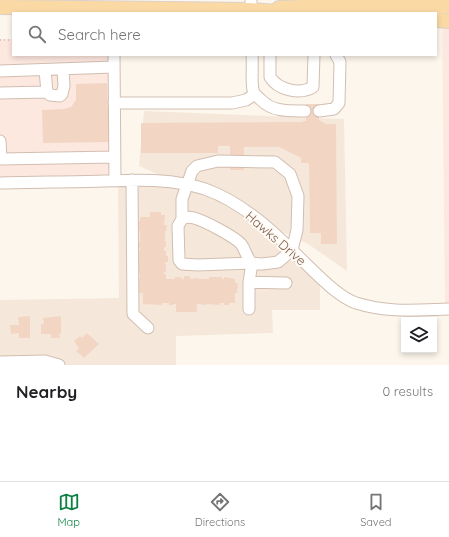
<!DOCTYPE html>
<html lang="en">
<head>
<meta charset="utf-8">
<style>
  body { margin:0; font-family:Quicksand,sans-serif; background:#f6f6f6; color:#202124 }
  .controls { position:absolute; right:12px; bottom:12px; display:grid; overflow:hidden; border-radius:0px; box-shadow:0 2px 6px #0003 }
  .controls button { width:36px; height:36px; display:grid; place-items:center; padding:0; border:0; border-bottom:1px solid #e0e0e0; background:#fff; color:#202124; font:20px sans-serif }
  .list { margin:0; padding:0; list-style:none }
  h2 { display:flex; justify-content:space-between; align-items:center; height:52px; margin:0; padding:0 16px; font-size:17px }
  h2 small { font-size:13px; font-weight:400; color:#757577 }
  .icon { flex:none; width:22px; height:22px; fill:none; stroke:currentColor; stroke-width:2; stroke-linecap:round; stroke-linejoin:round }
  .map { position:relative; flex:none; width:449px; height:365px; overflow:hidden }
  .search { position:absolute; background:#fff; box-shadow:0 2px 6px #0003; left:12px; right:12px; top:12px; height:44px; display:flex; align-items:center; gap:10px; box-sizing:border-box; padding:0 14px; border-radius:0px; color:#757577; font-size:15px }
  .sheet { height:116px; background:#fff }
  nav { display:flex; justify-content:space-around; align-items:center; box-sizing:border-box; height:56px; border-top:1px solid #e0e0e0; background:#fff; font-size:11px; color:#757577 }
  nav a { display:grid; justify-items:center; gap:2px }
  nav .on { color:#0b8043 }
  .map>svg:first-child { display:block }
  .residential { fill:#f5e8da }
  .commercial { fill:#fde8e0 }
  .building { fill:#f3d5c3 }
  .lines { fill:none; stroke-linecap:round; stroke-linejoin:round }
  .minor-casing { stroke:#d1beb0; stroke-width:13 }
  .major-casing { stroke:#dad1cd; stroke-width:16 }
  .path { stroke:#d9b8a5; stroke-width:1.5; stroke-dasharray:1 3; stroke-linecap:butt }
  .minor { stroke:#fff; stroke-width:11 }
  .major { stroke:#fbd9a5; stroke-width:14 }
  .labels { text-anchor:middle; stroke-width:4; stroke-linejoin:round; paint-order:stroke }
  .street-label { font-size:13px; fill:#7a5c4d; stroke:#fffaf3 }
</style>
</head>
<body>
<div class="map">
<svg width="449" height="365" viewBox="0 0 449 365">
  <rect width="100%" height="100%" fill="#fdf6ec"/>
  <path class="residential" d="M144 111 344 119 347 271 308 244 247 215 320 282V310H272L273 333 176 336V365H0V300L119 298 118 184 186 187 139 166Z"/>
  <path class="commercial" d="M442 25 449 26V303H445Z
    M0 39H13V55H111L113 178 0 179Z"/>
  <path class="building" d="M107 83 109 142 43 143 42 110 64 109 71 107 76 100V84Z
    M306 104H319V120L326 124H336L337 244H321V233H310L309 163H301V158L279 147H244V170H230V146H218V153H141V123L303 122V121H306Z
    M150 212H161V215H165L164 225H167L166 231H165V242H166V247H164V251H166V256H168V262H165V265H166V272H164V274H166V279H175V277H181V279H184V276H190V279L199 278V279H209V277H222V279H224V277L235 279V283H238L237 293H235V303H229V305H224V303H220V305L206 304V305L197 304V312H176V304H173V305H169V303H162V305L143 304V293H138V287H139V284H138V278H140V273H137L138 251H140V248H138V242H140V231H138V221H140V217H150Z
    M30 316V338H19V333L11 334 10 325H19L18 317Z
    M61 316V334H59L60 338H51V334H41V324H44L43 318Z
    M87 333 99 344 84 358 76 351 79 348 74 341 80 336 82 338Z"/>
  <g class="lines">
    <g class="minor-casing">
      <path id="minor" d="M251 10V0
        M114 55 115 181
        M252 55C253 66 251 79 253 90 254 94 258 97 261 100 273 112 289 111 305 111
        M270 55V77C278 90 300 95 313 87L314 55
        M45 70 47 92 50 95 60 96 62 94 64 86 63 69
        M0 71 114 67
        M0 93 47 92
        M114 103H232L246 100 255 94
        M319 111 334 109 339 103 340 62 336 55
        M0 141 1 159
        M0 159 115 157
        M132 180 133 314 148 328
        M0 183C34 182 69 182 103 181 138 180 170 178 205 189 244 203 275 233 304 262 318 275 337 296 356 303 388 313 416 310 449 309
        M182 219V199L192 171 197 166 218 161 275 162 290 174 298 196 297 230 292 250 278 262 262 264 252 263C246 258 246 250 241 244 235 237 205 221 194 218 190 217 186 217 182 219L178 226 179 260 182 264 198 265 252 263 249 282V309
        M249 282 286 283
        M0 362 45 361 59 365"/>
    </g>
    <g class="major-casing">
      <path id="major" d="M0 7 249 10 291 13
        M279 8 326 6H449
        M436 20 449 21"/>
    </g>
    <path class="path" d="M0 40H13"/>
    <use href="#minor" class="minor"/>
    <use href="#major" class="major"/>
  </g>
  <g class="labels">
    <g class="street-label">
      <text transform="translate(276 238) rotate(41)" y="5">Hawks Drive</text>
    </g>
  </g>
</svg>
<div class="controls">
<button><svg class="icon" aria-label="layers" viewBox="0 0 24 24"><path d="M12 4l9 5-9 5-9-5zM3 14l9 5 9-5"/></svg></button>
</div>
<div class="search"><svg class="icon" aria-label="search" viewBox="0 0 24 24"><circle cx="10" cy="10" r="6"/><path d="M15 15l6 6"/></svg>Search here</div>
</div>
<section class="sheet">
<h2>Nearby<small>0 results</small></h2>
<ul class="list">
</ul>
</section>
<nav>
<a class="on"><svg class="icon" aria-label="map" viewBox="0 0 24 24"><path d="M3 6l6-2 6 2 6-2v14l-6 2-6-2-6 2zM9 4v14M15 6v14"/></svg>Map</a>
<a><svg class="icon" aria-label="directions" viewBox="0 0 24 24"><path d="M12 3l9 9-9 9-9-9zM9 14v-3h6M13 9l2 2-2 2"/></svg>Directions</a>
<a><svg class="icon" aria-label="saved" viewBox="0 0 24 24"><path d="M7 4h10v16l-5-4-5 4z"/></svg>Saved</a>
</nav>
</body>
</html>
